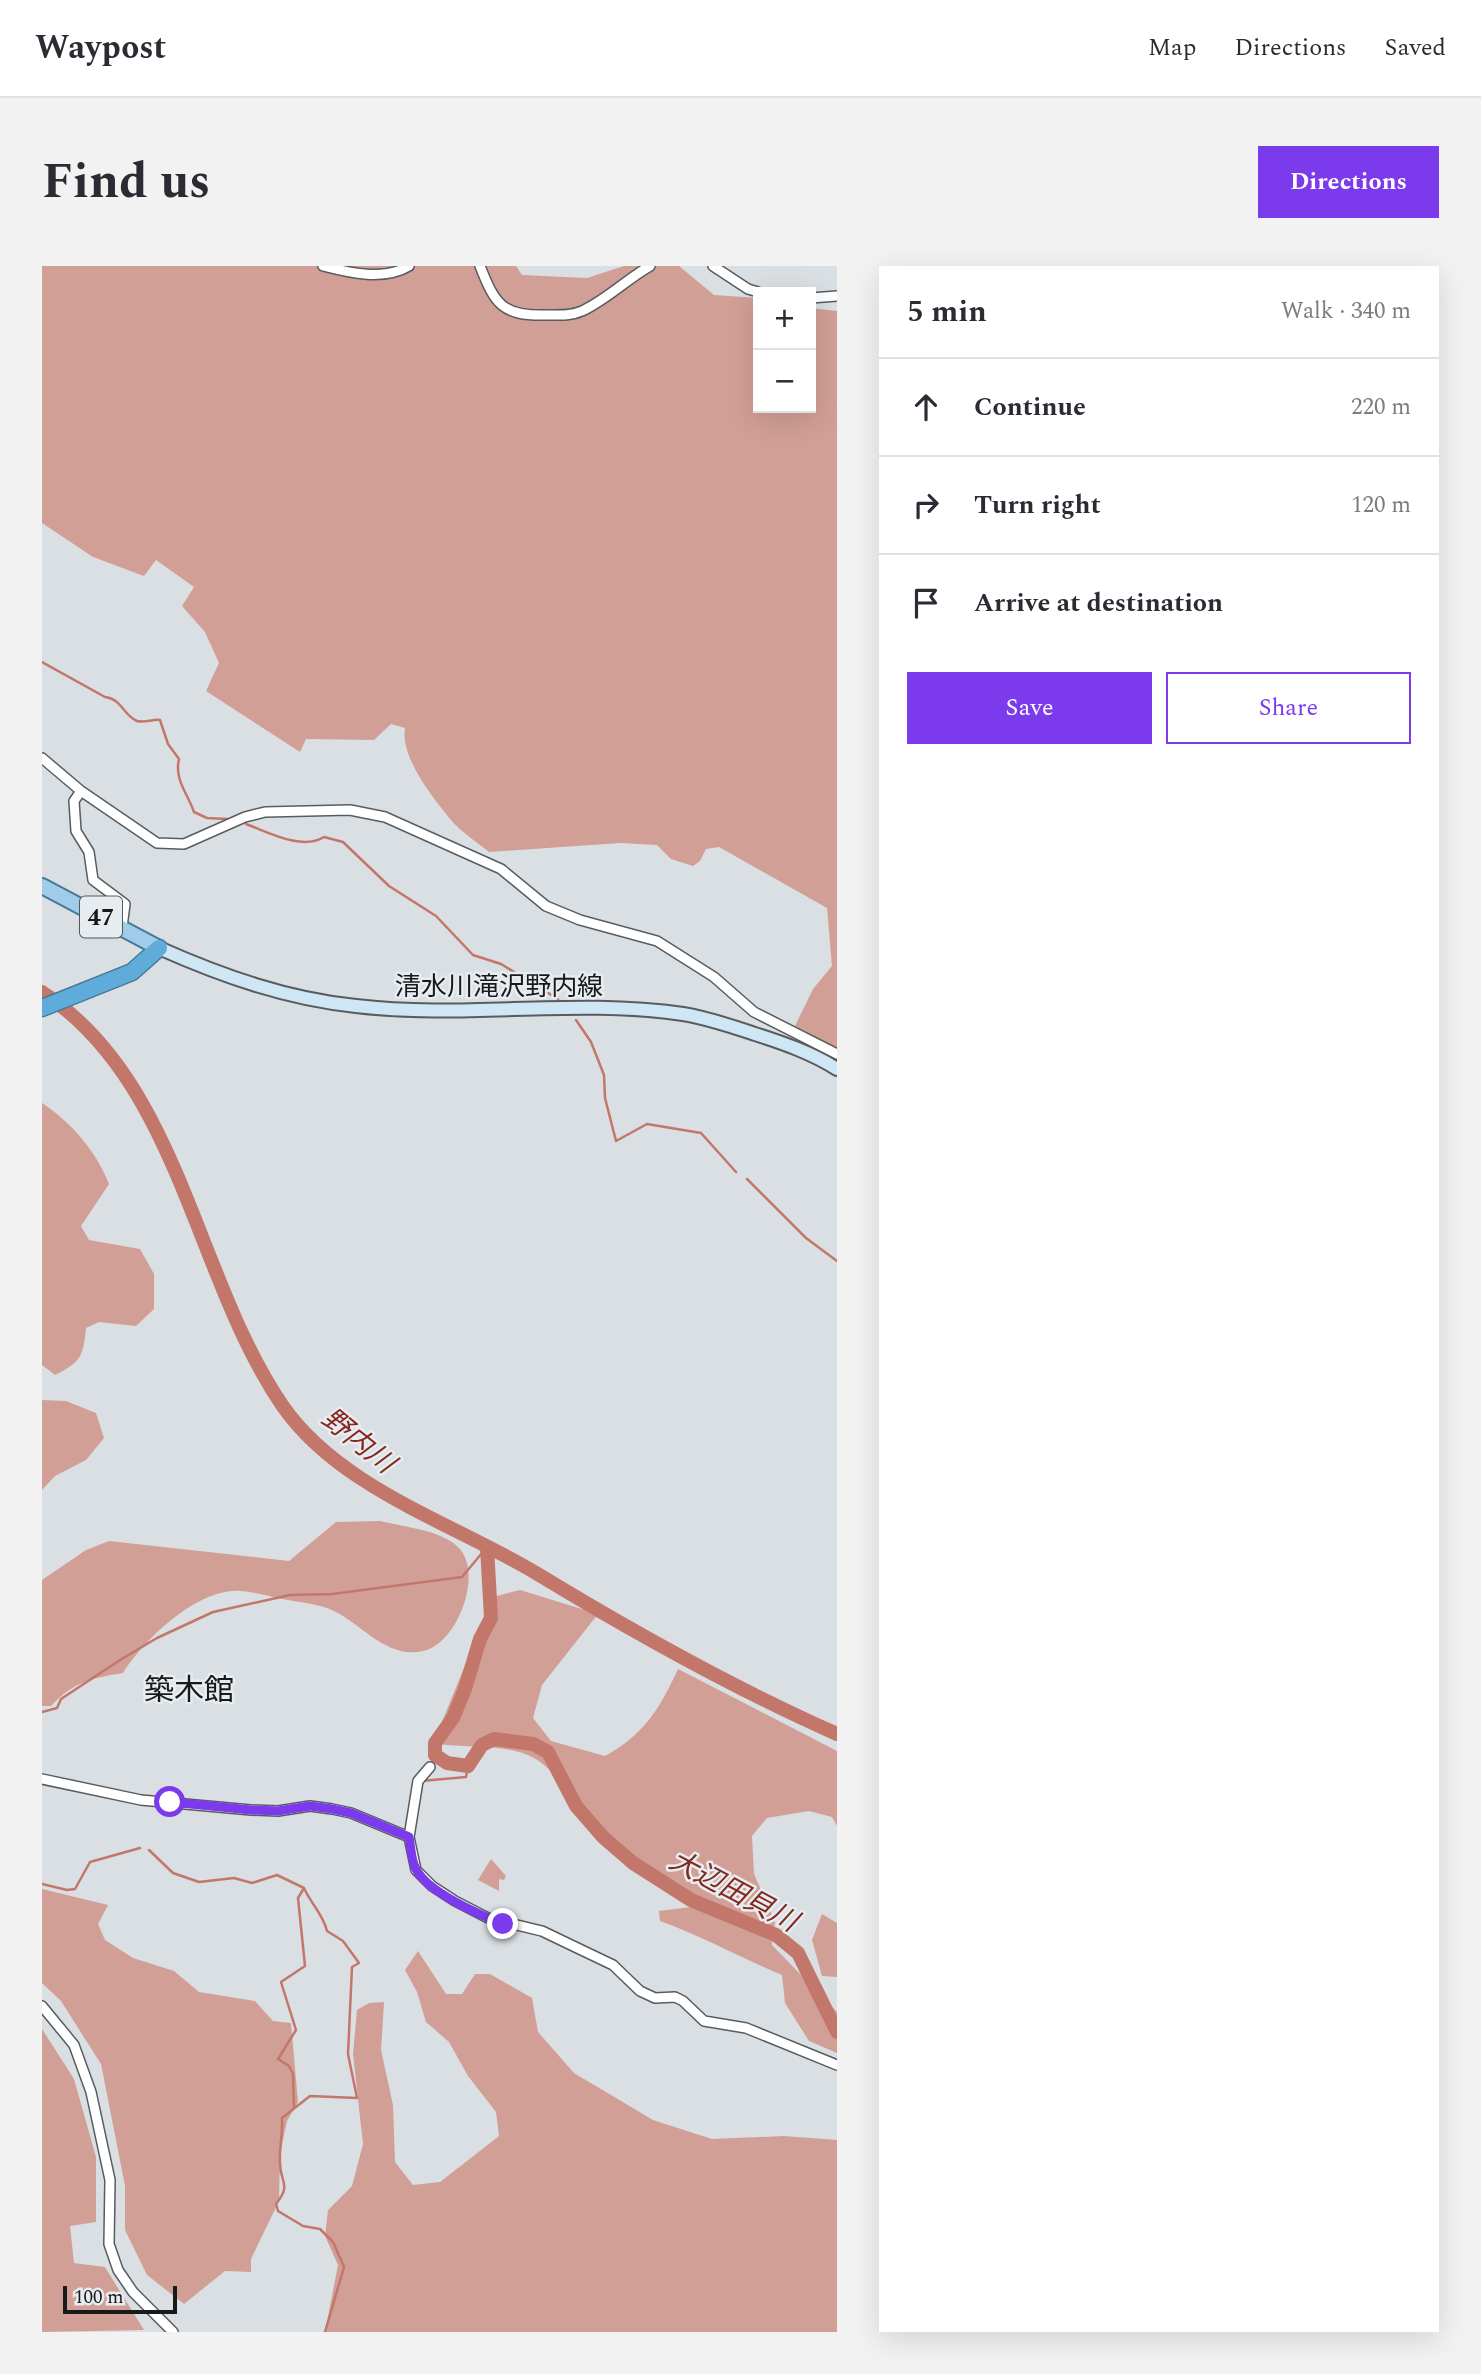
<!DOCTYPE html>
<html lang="en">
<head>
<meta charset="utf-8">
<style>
  body { margin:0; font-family:Spectral,"Noto Sans JP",serif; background:#f2f2f3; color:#2b2b33 }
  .controls { position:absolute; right:21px; top:21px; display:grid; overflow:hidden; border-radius:0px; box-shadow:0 7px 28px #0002 }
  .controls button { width:63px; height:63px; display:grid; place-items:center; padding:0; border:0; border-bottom:2px solid #e1e1e2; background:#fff; color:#2b2b33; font:35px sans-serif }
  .scale { position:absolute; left:21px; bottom:18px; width:114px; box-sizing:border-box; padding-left:7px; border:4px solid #17191a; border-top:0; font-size:19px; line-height:24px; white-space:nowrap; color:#17191a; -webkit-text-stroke:5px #e7ecf0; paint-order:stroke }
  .stop { position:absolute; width:21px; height:21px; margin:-16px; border:5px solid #7c3aed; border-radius:50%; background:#fff }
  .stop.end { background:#7c3aed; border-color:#fff; box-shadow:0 2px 7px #0008 }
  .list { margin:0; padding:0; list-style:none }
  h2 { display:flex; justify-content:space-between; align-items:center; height:91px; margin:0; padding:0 28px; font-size:30px }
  h2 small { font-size:23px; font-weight:400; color:#7c7c81 }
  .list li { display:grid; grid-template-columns:46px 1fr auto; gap:21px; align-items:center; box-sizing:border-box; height:98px; padding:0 28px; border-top:2px solid #e1e1e2 }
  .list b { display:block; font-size:26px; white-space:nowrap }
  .list em { font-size:23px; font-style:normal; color:#7c7c81 }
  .actions { display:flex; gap:14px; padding:21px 28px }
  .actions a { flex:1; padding:16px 0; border:2px solid #7c3aed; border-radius:0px; text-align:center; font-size:24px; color:#7c3aed }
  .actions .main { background:#7c3aed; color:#fff }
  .icon { flex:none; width:38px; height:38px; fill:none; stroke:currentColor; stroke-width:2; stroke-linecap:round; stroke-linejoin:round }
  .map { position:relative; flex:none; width:795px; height:2066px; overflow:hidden; border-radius:0px }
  header { display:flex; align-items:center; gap:42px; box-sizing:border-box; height:98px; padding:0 35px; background:#fff; border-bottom:2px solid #e1e1e2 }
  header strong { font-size:33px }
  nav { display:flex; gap:38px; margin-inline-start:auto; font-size:24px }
  .intro { display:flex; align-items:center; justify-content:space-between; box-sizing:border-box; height:168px; padding:0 42px }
  h1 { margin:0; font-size:49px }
  .button { padding:18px 32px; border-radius:0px; background:#7c3aed; color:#fff; font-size:24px; font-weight:700 }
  main { display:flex; gap:42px; padding:0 42px }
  aside { flex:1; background:#fff; border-radius:0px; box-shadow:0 7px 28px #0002 }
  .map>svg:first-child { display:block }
  .green { fill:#d29f96 }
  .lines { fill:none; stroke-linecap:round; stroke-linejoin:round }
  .stream { stroke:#c3776b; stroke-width:2.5 }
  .river { stroke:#c3776b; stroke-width:14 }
  .street-casing { stroke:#585c5f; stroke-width:12 }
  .secondary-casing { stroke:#585c5f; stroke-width:16 }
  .primary-casing { stroke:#467997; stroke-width:18 }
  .highway-casing { stroke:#467997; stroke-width:19 }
  .street { stroke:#fff; stroke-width:9 }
  .secondary { stroke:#cfe6f4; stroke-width:12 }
  .primary { stroke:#9fcde9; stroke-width:14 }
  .highway { stroke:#5facdb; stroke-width:16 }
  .route { stroke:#7c3aed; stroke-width:9 }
  .labels { text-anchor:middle; stroke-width:5; stroke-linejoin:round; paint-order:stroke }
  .shield { fill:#e7ecf0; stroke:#55585a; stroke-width:2 }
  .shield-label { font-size:24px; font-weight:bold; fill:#17191a }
  .street-label { font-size:26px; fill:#17191a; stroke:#e7ecf0 }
  .water-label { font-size:28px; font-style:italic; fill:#85281e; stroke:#e7ecf0 }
  .quarter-label { font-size:30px; fill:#17191a; stroke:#e7ecf0 }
</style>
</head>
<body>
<header>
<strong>Waypost</strong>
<nav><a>Map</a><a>Directions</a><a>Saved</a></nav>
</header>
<div class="intro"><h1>Find us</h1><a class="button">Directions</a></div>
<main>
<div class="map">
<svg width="795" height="2066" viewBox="0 0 795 2066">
  <rect width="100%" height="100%" fill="#dadfe3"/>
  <path class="green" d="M0 0H474L480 9 545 12 582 0H637L672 29 716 32V142H769V42L795 45V783L753 760 771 723 790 700 785 642 677 581 664 583 658 595 651 600 629 593 615 579 578 577 447 586C435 576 419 566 409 554 391 532 358 491 363 462L349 458 332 474 264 473 258 486 164 425 177 397 163 366 140 340 152 321 114 294 102 310 51 291 0 257Z
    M0 837C30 857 54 885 67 918L39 960 47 974 98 983 112 1008V1043L94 1060 57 1056 44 1062C41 1091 39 1096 13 1109L0 1099Z
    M0 1134 24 1135 54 1147 62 1172 44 1194 13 1210 0 1224Z
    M338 1255C362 1261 401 1264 418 1283 441 1311 414 1379 381 1385 345 1393 322 1360 292 1345 278 1338 256 1336 240 1333 227 1330 212 1326 199 1325 155 1322 103 1373 81 1407 50 1412 31 1416 9 1440H0V1314L44 1284 67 1275 247 1295 294 1256Z
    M478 1324 556 1348 500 1419 491 1452 509 1475 563 1490C602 1469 618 1442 636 1403L795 1485V1560L790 1551 767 1545 725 1552 710 1570 712 1608 733 1656 730 1679 795 1746V1787L767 1775 743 1737 740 1709C699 1692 660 1670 618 1655L617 1645 673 1638C640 1623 601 1609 574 1584 550 1560 520 1508 492 1492 469 1478 425 1482 397 1478V1463L451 1331Z
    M449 1593 464 1610 462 1614 457 1613V1625L436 1614Z
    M0 1623 66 1639 56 1658 63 1674 91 1692 132 1705 157 1726 213 1735 231 1755 249 1757 256 1836 245 1855 238 1888 237 1935 209 1993V2006L183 2005 142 2038 105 2009 83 1964V1920L59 1798 19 1735 0 1717Z
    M780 1648 795 1657V1711L780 1710 770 1674Z
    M376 1685 404 1728H420L433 1708H448L490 1732 496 1766 532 1807 611 1854 670 1873 742 1870 795 1874V2066H283L296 1999 283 1970 286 1944 310 1920 321 1878 311 1788 315 1744 327 1737 342 1736 339 1784 351 1839 353 1896 371 1919 398 1916 457 1870 454 1846 426 1810 407 1776 384 1756 375 1726 363 1704Z
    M0 1763 32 1813 54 1891V1956L28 1960 32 1997 63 2001 102 2064 0 2066Z"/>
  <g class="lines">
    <path class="stream" d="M0 396 63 431C80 433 81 449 95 455 103 457 111 453 118 454L126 478 137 493C132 514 146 528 152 546L165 552 185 553
      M204 558C226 566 260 585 282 571L301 576 347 620 394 650 431 689 459 698 516 733
      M534 754 549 776 562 809 563 832 574 875 605 858 659 867 694 906
      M705 913 764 972 795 995
      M0 1446 15 1442 19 1433 78 1394 115 1372 171 1346 248 1329 290 1328 420 1311 445 1281
      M379 1515 424 1511 426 1500
      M107 1584 131 1607 157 1616 192 1612 210 1617 235 1609 262 1622C269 1638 281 1648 285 1665L301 1675 317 1697 310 1701 306 1788 315 1832 268 1830 240 1852C241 1867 237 1882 238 1897 238 1917 250 1918 234 1938L236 1945 261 1960 278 1963 291 1976 302 2001 283 2066
      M0 1618 25 1624 33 1623 48 1596 98 1582
      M252 1842 251 1808 247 1800 236 1793 254 1764 239 1716 263 1700 256 1632 262 1622"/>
    <path class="river" d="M0 726C138 816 152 1010 240 1139 297 1222 411 1257 494 1307 591 1366 691 1422 795 1468
      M445 1281 449 1352 438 1373 423 1423 411 1452 393 1477V1489L405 1497 426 1500 440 1479 452 1473 491 1478 506 1486 534 1540 561 1571 591 1597 649 1634 734 1669 756 1687 795 1766"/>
    <g class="street-casing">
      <path id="street" d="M281 0C308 7 342 15 367 0
        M438 0C453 38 460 50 503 49 516 49 529 50 540 45 564 34 585 13 608 0
        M671 0 706 23 716 26
        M769 32 795 30
        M0 492 39 525 115 577 142 578 203 551 223 546 308 544 343 551 459 603 504 640 538 654 615 675 672 711 712 746 795 788
        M39 525 32 535 34 565 47 586 51 614 83 638 80 661
        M0 1513 99 1534 209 1544 236 1545 268 1540 290 1543 309 1547 367 1571 374 1604 390 1620 413 1635 446 1652 500 1665 527 1678 571 1699 598 1725 613 1732 633 1731 641 1735 662 1755 704 1762 795 1799
        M367 1571 376 1515 388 1501
        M0 1740 32 1779 49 1826 68 1914 67 1978 76 2004 91 2026 131 2066"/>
    </g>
    <g class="secondary-casing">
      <path id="secondary" d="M117 682C180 710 245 733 314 740 423 753 533 732 641 748 666 752 689 760 713 768 741 777 770 787 795 803"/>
    </g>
    <g class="primary-casing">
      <path id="primary" d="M0 620 117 682"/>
    </g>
    <g class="highway-casing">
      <path id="highway" d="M0 742 90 706 117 682"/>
    </g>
    <use href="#street" class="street"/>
    <use href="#secondary" class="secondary"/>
    <use href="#primary" class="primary"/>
    <use href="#highway" class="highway"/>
  </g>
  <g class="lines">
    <path class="route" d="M128 1536 209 1544 236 1545 268 1540 290 1543 309 1547 367 1571C369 1581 369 1595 374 1603 385 1626 438 1649 461 1658"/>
  </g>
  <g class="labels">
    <rect class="shield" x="38" y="630.5" width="42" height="41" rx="5"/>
    <g class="shield-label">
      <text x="59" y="659">47</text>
    </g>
    <g class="street-label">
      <text x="457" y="729">清水川滝沢野内線</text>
    </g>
    <g class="water-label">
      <text transform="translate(317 1174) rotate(39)" y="10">野内川</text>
      <text transform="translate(692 1624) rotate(28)" y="10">大辺田貝川</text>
    </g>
    <g class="quarter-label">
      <text x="147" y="1434">築木館</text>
    </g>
  </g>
</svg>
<div class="controls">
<button>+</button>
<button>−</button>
</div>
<div class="scale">100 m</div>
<div class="stop" style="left:128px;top:1536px"></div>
<div class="stop end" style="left:461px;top:1658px"></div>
</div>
<aside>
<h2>5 min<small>Walk · 340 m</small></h2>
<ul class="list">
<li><svg class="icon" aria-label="ahead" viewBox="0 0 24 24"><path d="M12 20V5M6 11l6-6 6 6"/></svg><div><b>Continue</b></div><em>220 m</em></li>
<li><svg class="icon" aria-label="right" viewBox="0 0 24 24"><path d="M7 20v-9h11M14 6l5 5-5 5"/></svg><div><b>Turn right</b></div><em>120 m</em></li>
<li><svg class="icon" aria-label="arrive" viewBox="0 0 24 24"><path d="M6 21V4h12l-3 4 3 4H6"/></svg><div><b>Arrive at destination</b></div></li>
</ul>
<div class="actions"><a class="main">Save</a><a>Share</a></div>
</aside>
</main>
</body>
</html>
